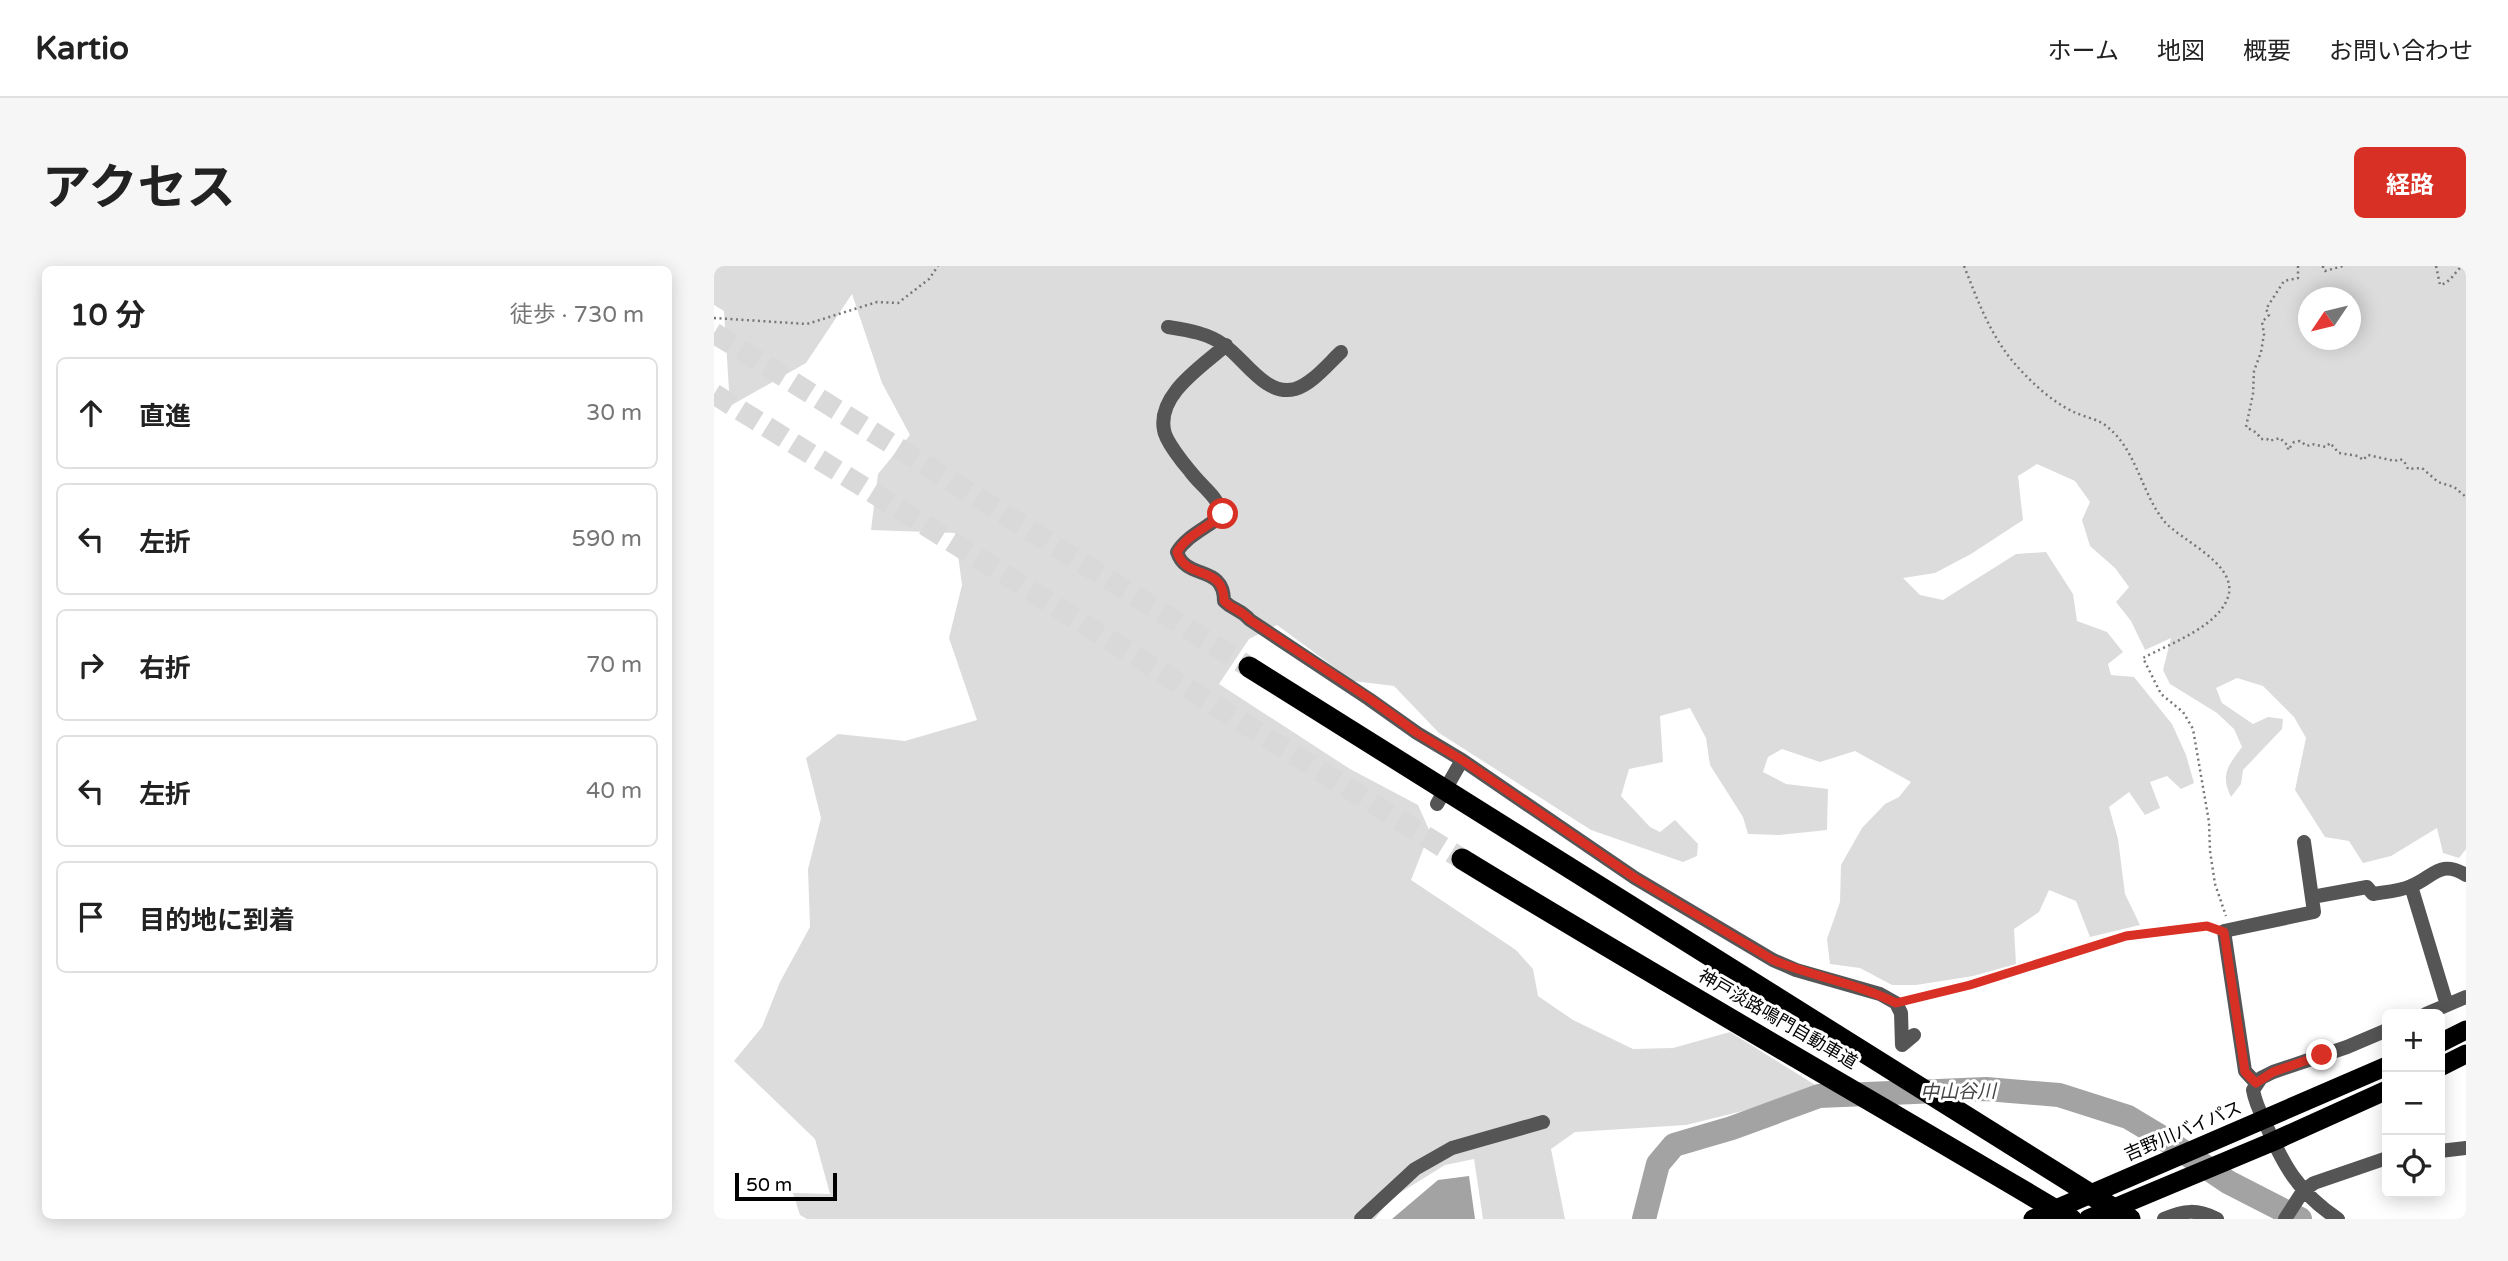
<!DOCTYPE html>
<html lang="ja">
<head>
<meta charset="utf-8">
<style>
  body { margin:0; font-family:"Varela Round","Noto Sans JP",sans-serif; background:#f6f6f6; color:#222 }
  .controls { position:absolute; right:21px; bottom:21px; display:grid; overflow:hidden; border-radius:10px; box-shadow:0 4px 18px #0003 }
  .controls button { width:63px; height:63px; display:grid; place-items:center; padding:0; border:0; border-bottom:2px solid #e0e0e0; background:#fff; color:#222; font:35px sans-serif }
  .compass { position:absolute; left:1584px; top:21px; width:63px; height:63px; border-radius:50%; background:#fff; box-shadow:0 4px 18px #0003; rotate:235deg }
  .scale { position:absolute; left:21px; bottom:18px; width:102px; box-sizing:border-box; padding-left:7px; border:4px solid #000; border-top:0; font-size:19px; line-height:24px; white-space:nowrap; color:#000; -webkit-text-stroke:5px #fff; paint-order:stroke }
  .stop { position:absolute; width:21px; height:21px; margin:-16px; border:5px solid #d93025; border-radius:50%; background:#fff }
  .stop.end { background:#d93025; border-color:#fff; box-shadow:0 2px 7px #0008 }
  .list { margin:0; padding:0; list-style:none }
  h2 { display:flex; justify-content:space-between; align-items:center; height:91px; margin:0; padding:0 28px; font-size:30px }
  h2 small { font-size:23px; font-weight:400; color:#767676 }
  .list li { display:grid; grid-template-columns:46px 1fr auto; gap:21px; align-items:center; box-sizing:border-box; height:112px; margin:0 14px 14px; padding:0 14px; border:2px solid #e0e0e0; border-radius:10px }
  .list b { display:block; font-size:26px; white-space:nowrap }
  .list em { font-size:23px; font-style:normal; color:#767676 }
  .icon { flex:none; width:38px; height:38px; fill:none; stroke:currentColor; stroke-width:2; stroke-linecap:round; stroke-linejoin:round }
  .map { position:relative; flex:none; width:1752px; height:953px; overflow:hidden; border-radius:10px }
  header { display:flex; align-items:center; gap:42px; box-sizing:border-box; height:98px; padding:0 35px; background:#fff; border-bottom:2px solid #e0e0e0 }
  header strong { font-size:33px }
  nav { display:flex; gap:38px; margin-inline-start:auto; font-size:24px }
  .intro { display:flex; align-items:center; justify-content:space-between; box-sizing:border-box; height:168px; padding:0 42px }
  h1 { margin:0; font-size:49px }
  .button { padding:18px 32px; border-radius:10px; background:#d93025; color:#fff; font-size:24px; font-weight:700 }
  main { display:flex; gap:42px; padding:0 42px }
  aside { flex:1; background:#fff; border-radius:10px; box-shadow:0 4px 18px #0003 }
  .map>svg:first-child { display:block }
  .green { fill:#dcdcdc; fill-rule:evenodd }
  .water { fill:#a3a3a3 }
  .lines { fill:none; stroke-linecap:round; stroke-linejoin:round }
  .river { stroke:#a3a3a3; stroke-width:24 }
  .motorway-tunnel { stroke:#d9d9d9; stroke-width:21; stroke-dasharray:21 10; stroke-linecap:butt }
  .path { stroke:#777; stroke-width:2.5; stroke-dasharray:2 3.5; stroke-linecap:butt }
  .minor { stroke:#555; stroke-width:14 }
  .trunk { stroke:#000; stroke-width:19 }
  .motorway { stroke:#000; stroke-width:21 }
  .route { stroke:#d93025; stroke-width:9 }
  .labels { text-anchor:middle; stroke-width:6; stroke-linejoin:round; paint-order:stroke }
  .street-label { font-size:18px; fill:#000; stroke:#fff }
  .water-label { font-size:19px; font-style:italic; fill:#444; stroke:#fff }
</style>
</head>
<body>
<header>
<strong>Kartio</strong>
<nav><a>ホーム</a><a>地図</a><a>概要</a><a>お問い合わせ</a></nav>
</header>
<div class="intro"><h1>アクセス</h1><a class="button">経路</a></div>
<main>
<aside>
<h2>10 分<small>徒歩 · 730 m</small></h2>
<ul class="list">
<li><svg class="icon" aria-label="ahead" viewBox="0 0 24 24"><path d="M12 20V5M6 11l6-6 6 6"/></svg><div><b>直進</b></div><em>30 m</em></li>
<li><svg class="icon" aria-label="left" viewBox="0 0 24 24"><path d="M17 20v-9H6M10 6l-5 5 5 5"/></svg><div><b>左折</b></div><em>590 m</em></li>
<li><svg class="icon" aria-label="right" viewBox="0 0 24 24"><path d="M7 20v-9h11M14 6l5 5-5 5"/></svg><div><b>右折</b></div><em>70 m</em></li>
<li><svg class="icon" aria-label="left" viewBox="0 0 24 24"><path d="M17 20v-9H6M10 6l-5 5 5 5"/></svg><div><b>左折</b></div><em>40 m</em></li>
<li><svg class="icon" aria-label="arrive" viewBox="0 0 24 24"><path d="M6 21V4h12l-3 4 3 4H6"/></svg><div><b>目的地に到着</b></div></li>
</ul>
</aside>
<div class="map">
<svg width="1752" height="953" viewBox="0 0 1752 953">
  <rect width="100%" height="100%" fill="#fff"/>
  <path class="green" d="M0 0H1752V583L1745 592 1729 587 1723 562 1677 590 1649 597 1635 575 1611 571 1581 524 1592 472 1580 451 1549 420 1523 412 1502 422 1508 437 1539 458 1554 451 1569 453 1568 463 1529 504 1527 518 1517 531C1506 508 1514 500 1528 481L1520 463 1503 447 1456 418 1449 404 1457 372 1431 384 1417 355 1402 336 1415 321 1401 302 1376 280 1368 254 1376 236 1361 215 1323 198 1304 210 1309 254 1257 288 1221 307 1189 312 1206 329 1229 334 1302 288 1332 286 1359 328 1363 355 1393 366 1409 386 1394 398 1397 409 1420 411 1458 458 1472 489 1480 517 1467 523 1453 510 1436 516 1446 542 1431 549 1415 526 1395 541 1404 573 1411 628 1426 659 1376 671 1362 635 1335 624 1325 646 1300 663 1302 698 1259 710 1202 719H1178L1146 702 1116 698 1113 673 1126 636 1127 599 1148 562 1171 538 1185 531 1197 516 1141 485 1106 496 1068 483 1054 491 1049 506 1072 518 1114 523 1113 564 1065 569 1034 568 1029 551 996 499 992 472 976 442 946 450 949 496 915 503 907 530 936 561 946 566 961 554 984 578 983 590 969 596 877 564 725 467 680 420 639 415 563 359 535 373 505 418 636 503 704 539 716 566 697 614 802 684 819 703 824 730 859 754 919 783 959 782 1016 766 1106 822 1085 826 1041 842 972 859 861 866 837 883 851 953H769L760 893 731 899 676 933 661 953H93L86 949 79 927 116 928 101 873 20 795 48 761 66 716 96 661 94 603 107 552 92 492 124 468 191 475 263 454 235 372 248 319 241 267 157 264 164 208 196 169 168 117 138 28 92 97 16 140 10 45 0 39ZM1594 32H1636V74H1594Z"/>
  <path class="water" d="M755 910 761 953H678L724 914Z"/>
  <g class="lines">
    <path class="river" d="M930 953 944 898 960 879 1018 862 1105 830 1272 823 1345 829 1414 851 1449 872 1514 916 1586 953"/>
    <path class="motorway-tunnel" d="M0 67 535 401
      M0 128 748 593"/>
    <path class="path" d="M1250 0C1264 35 1276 69 1301 98 1317 116 1337 135 1358 145 1367 150 1379 152 1388 157 1422 179 1426 225 1450 255 1466 274 1520 296 1515 327 1509 359 1455 378 1429 392L1447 428 1469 446 1479 463 1495 556 1496 585 1501 618 1512 650
      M1584 0V12L1570 15 1552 43 1555 49 1548 56 1550 68 1547 86 1540 105 1539 128 1532 161 1543 167 1547 173H1553L1555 175 1566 172 1574 180V184L1580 176 1586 175 1593 180 1598 178 1612 181 1616 177 1625 187 1644 190 1649 194 1654 189 1681 195 1686 193 1690 195 1694 203 1708 202 1724 216 1740 221 1752 231
      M1609 0V3L1611 5 1629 0
      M1722 0 1726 19C1737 16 1740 7 1748 0
      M0 52 93 58 163 36 184 37 215 13 224 0
      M1194 734 1256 719 1412 670 1466 662 1492 660 1499 662"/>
    <path class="minor" d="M454 61C473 64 494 67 510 79 530 92 551 131 581 123 598 118 614 98 627 86
      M512 79C489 100 443 128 450 164 451 174 469 197 476 205 487 220 503 230 509 248 495 261 473 269 463 286 472 315 510 298 510 335 520 345 525 342 536 354L655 433 703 467 748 494 921 612 1059 694 1082 704 1166 728 1182 737 1187 747 1188 779 1200 769
      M723 538 748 494
      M1697 620 1733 739
      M1598 631 1653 621 1659 628C1671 626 1686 625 1697 620 1720 611 1725 593 1752 609
      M1712 748 1752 731
      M1542 817 1531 805 1510 665 1600 646 1590 576
      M1726 885 1752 882
      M647 953 701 903 738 882 829 856
      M1450 953C1470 944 1483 943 1503 953
      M1571 953 1589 925 1600 917 1673 892
      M1624 953C1584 927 1568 897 1550 854 1545 844 1541 835 1539 824L1547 812 1559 806 1633 781 1673 764"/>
    <path class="trunk" d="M1726 777 1752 764
      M1726 801 1752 788
      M1319 953 1673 800
      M1374 953 1558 876 1673 824"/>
    <path class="motorway" d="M535 401 1416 953
      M748 593C949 716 1154 832 1357 953"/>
  </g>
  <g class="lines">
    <path class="route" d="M509 248C495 261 473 269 463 286 472 315 510 298 510 335 520 345 525 342 536 354L656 433 703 467 748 494 921 612 1059 694C1099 711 1143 717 1182 737L1256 719 1412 670 1493 660 1510 666 1531 806 1542 817 1559 806 1608 789"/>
  </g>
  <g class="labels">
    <g class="street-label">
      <text transform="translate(1064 753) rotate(30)" y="6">神戸淡路鳴門自動車道</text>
      <text transform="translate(1469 865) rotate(-23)" y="6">吉野川バイパス</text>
    </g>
    <g class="water-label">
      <text transform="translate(1244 825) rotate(-1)" y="7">中山谷川</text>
    </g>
  </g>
</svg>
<div class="controls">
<button>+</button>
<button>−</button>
<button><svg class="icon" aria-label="locate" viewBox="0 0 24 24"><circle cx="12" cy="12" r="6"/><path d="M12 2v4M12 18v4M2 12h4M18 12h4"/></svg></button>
</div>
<svg class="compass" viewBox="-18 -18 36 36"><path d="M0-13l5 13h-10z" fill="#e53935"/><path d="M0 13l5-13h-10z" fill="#767676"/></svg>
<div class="scale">50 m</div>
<div class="stop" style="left:509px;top:248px"></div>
<div class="stop end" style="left:1608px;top:789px"></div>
</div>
</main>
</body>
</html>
